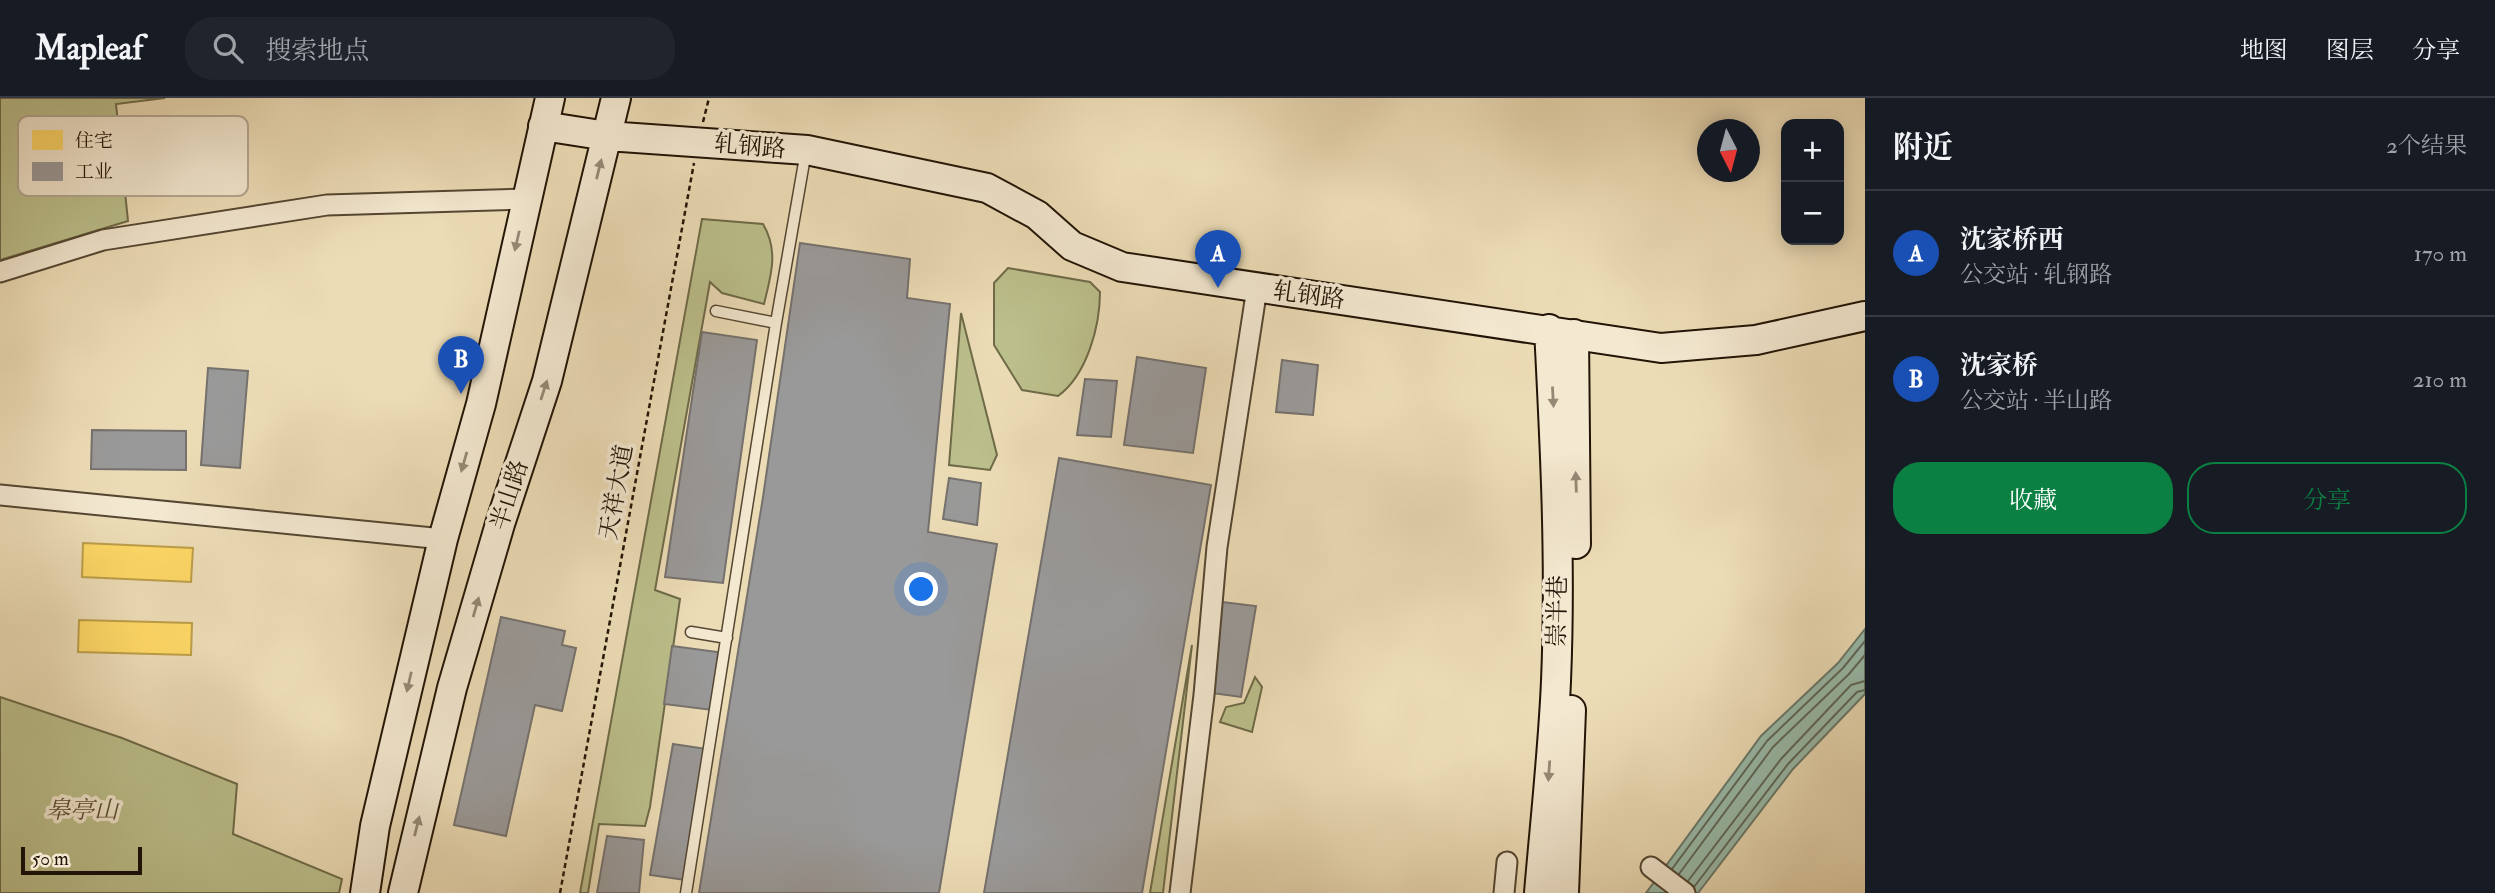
<!DOCTYPE html>
<html lang="zh">
<head>
<meta charset="utf-8">
<style>
  body { margin:0; font-family:"IM FELL Double Pica","Noto Serif SC",serif; background:#20242c; color:#f1f3f6 }
  .controls { position:absolute; right:21px; top:21px; display:grid; overflow:hidden; border-radius:14px; box-shadow:0 4px 18px #0003 }
  .controls button { width:63px; height:63px; display:grid; place-items:center; padding:0; border:0; border-bottom:2px solid #363941; background:#171b24; color:#f1f3f6; font:35px sans-serif }
  .compass { position:absolute; left:1697px; top:21px; width:63px; height:63px; border-radius:50%; background:#171b24; box-shadow:0 4px 18px #0003; rotate:174deg }
  .scale { position:absolute; left:21px; bottom:18px; width:121px; box-sizing:border-box; padding-left:7px; border:4px solid #221406; border-top:0; font-size:19px; line-height:24px; white-space:nowrap; color:#221406; -webkit-text-stroke:5px #f3e8d0; paint-order:stroke }
  .you { position:absolute; left:922px; top:492px; width:24px; height:24px; margin:-18px; border:5px solid #fff; border-radius:50%; background:#1a73e8; box-shadow:0 0 0 10px #1a73e833 }
  .badge { display:grid; place-items:center; width:46px; height:46px; border-radius:50%; background:#0b8043; color:#fff; font-size:23px; font-weight:700 }
  .pin { position:absolute; translate:-50% -58px; filter:drop-shadow(0 2px 4px #0008) }
  .pin::after { content:''; position:absolute; top:37px; width:24px; height:21px; background:inherit; clip-path:polygon(0 0,100% 0,50% 100%) }
  .list { margin:0; padding:0; list-style:none }
  h2 { display:flex; justify-content:space-between; align-items:center; height:91px; margin:0; padding:0 28px; font-size:30px }
  h2 small { font-size:23px; font-weight:400; color:#9ea1a6 }
  .list li { display:grid; grid-template-columns:46px 1fr auto; gap:21px; align-items:center; box-sizing:border-box; height:126px; padding:0 28px; border-top:2px solid #363941 }
  .list b { display:block; font-size:26px; white-space:nowrap }
  .list p { margin:0; font-size:23px; white-space:nowrap; color:#9ea1a6 }
  .list em { font-size:23px; font-style:normal; color:#9ea1a6 }
  .actions { display:flex; gap:14px; padding:21px 28px }
  .actions a { flex:1; padding:16px 0; border:2px solid #0b8043; border-radius:28px; text-align:center; font-size:24px; color:#0b8043 }
  .actions .main { background:#0b8043; color:#fff }
  .icon { flex:none; width:38px; height:38px; fill:none; stroke:currentColor; stroke-width:2; stroke-linecap:round; stroke-linejoin:round }
  .map { position:relative; flex:none; width:1865px; height:795px; overflow:hidden }
  header { display:flex; align-items:center; gap:42px; box-sizing:border-box; height:98px; padding:0 35px; background:#171b24; border-bottom:2px solid #363941 }
  header strong { font-size:33px }
  nav { display:flex; gap:38px; margin-inline-start:auto; font-size:24px }
  .search { width:490px; height:63px; background:#20242c; display:flex; align-items:center; gap:18px; box-sizing:border-box; padding:0 24px; border-radius:28px; color:#9ea1a6; font-size:26px }
  main { display:flex }
  aside { flex:1; background:#171b24 }
  .map>svg:first-child { display:block }
  .green { fill:#bbbf8b; stroke:#6e6a48; stroke-width:2 }
  .water { fill:#99bcac; stroke:#69796a; stroke-width:2 }
  .homes { fill:#ffd966; stroke:#bd9e49; stroke-width:2 }
  .industry { fill:#999; stroke:#75716d; stroke-width:2 }
  .lines { fill:none; stroke-linecap:round; stroke-linejoin:round }
  .shore { stroke:#5e6859; stroke-width:2 }
  .lane-casing { stroke:#544632; stroke-width:13 }
  .street-casing { stroke:#544632; stroke-width:23 }
  .secondary-casing { stroke:#221406; stroke-width:32 }
  .path { stroke:#221406; stroke-width:2.5; stroke-dasharray:5 3.5; stroke-linecap:butt }
  .lane { stroke:#f3e8d0; stroke-width:10 }
  .street { stroke:#f3e8d0; stroke-width:19 }
  .secondary { stroke:#f3e8d0; stroke-width:28 }
  .oneway { fill:#958975 }
  .labels { text-anchor:middle; stroke-width:7; stroke-linejoin:round; paint-order:stroke }
  .street-label { font-size:24px; fill:#221406; stroke:#f3e8d0 }
  .park-label { font-size:24px; font-style:italic; fill:#585035; stroke:#f3e8d0 }
  .key { fill:#f3e8d0; stroke:#b4a893; stroke-width:2 }
  .key-label { font-size:19px; fill:#221406 }
</style>
</head>
<body>
<header>
<strong>Mapleaf</strong>
<div class="search"><svg class="icon" aria-label="search" viewBox="0 0 24 24"><circle cx="10" cy="10" r="6"/><path d="M15 15l6 6"/></svg>搜索地点</div>
<nav><a>地图</a><a>图层</a><a>分享</a></nav>
</header>
<main>
<div class="map">
<svg width="1865" height="795" viewBox="0 0 1865 795">
  <rect width="100%" height="100%" fill="#ecdcb6"/>
  <filter id="stains"><feTurbulence type="fractalNoise" baseFrequency=".00286" numOctaves="4"/><feColorMatrix values="0 0 0 0 .2 0 0 0 0 .09 0 0 0 0 .02 0 0 0 .5 -.17"/></filter>
  <radialGradient id="worn" r=".72"><stop offset=".6" stop-color="#630" stop-opacity="0"/><stop offset="1" stop-color="#630" stop-opacity=".3"/></radialGradient>
  <path class="green" d="M0 0H165L116 6 128 123 0 162Z
    M702 121 763 126C779 153 771 177 764 206L722 195 710 184 655 492 680 501 650 709 645 728 599 726 588 795H580Z
    M1008 170 1090 184 1100 194C1100 228 1087 277 1058 298L1022 292 994 247V185Z
    M961 215 997 357 990 372 949 367Z
    M1192 547 1163 795H1150Z
    M1255 579 1262 589 1252 634 1220 624 1226 609 1244 605Z
    M0 599 122 640 237 686 233 736 342 781 339 795H0Z"/>
  <path class="water" d="M1865 531V596L1793 671 1698 795H1646L1761 638 1838 565Z"/>
  <path class="homes" d="M83 445 193 450 191 484 82 479Z
    M79 522 192 525 191 557 78 554Z"/>
  <path class="industry" d="M800 145 910 161 907 200 950 206 928 434 997 446 939 795H699L763 399Z
    M702 234 757 242 723 485 665 479Z
    M1137 259 1206 270 1193 355 1124 347Z
    M1282 262 1318 267 1313 317 1276 314Z
    M208 270 248 273 240 370 201 367Z
    M1085 281 1117 283 1111 339 1077 337Z
    M92 332 186 333V372L91 371Z
    M1059 360 1211 387 1142 795H984Z
    M949 380 981 385 977 427 943 421Z
    M1222 504 1256 508 1241 599 1211 595Z
    M501 519 565 533 562 547 576 550 562 613 535 607 506 738 454 727Z
    M672 548 718 554 712 612 664 606Z
    M673 646 707 651 686 782 650 777Z
    M607 738 644 742 639 795H597Z"/>
  <g class="lines">
    <path class="shore" d="M1672 771 1767 643 1843 570 1865 543
      M1679 776 1773 649 1849 576 1865 557
      M1688 783 1781 661 1851 587 1865 583
      M1694 789 1788 666 1857 594 1865 592"/>
    <g class="lane-casing">
      <path id="lane" d="M716 213 776 225
        M691 534 727 540
        M686 795 776 225 806 53"/>
    </g>
    <g class="street-casing">
      <path id="street" d="M0 174 103 142 327 107 527 101
        M0 397 443 441
        M1651 769 1685 795
        M1180 795 1204 597 1217 449 1257 190
        M1504 795 1507 764"/>
    </g>
    <g class="secondary-casing">
      <path id="secondary" d="M543 28 607 38 807 52 987 90 1037 117 1072 148 1122 169 1661 250 1756 242 1865 218
        M1574 236 1576 446
        M365 795 375 728 443 441 481 306 550 0
        M403 795 452 590 500 426 547 283 616 0
        M1539 795C1545 724 1553 653 1556 583 1561 465 1555 348 1549 231
        M1564 795 1571 612"/>
    </g>
    <path class="path" d="M703 24 709 0
      M560 795 694 65"/>
    <use href="#lane" class="lane"/>
    <use href="#street" class="street"/>
    <use href="#secondary" class="secondary"/>
  </g>
  <defs><path id="oneway-solid" d="M-6-.8H1V-3.2L6.5 0L1 3.2V.8H-6Z" transform="scale(1.75)"/></defs>
  <g class="oneway">
    <use href="#oneway-solid" transform="translate(599 71) rotate(-76)"/>
    <use href="#oneway-solid" transform="translate(517 143) rotate(103)"/>
    <use href="#oneway-solid" transform="translate(544 292) rotate(-72)"/>
    <use href="#oneway-solid" transform="translate(1553 299) rotate(87)"/>
    <use href="#oneway-solid" transform="translate(464 364) rotate(106)"/>
    <use href="#oneway-solid" transform="translate(1576 384) rotate(-92)"/>
    <use href="#oneway-solid" transform="translate(476 509) rotate(-74)"/>
    <use href="#oneway-solid" transform="translate(409 584) rotate(103)"/>
    <use href="#oneway-solid" transform="translate(1549 673) rotate(94)"/>
    <use href="#oneway-solid" transform="translate(417 728) rotate(-76)"/>
  </g>
  <g class="labels">
    <g class="street-label">
      <text transform="translate(750 48) rotate(5)" y="8">轧钢路</text>
      <text transform="translate(1309 197) rotate(8)" y="8">轧钢路</text>
      <text transform="translate(616 394) rotate(-80)" y="8">天祥大道</text>
      <text transform="translate(509 397) rotate(-72)" y="8">半山路</text>
      <text transform="translate(1557 513) rotate(-89)" y="8">崇半巷</text>
    </g>
    <g class="park-label">
      <text x="82" y="720">皋亭山</text>
    </g>
  </g>
  <rect x="18" y="18" width="230" height="80" rx="10" class="key"/>
  <rect x="32" y="32" width="31" height="20" fill="#ffd966"/>
  <rect x="32" y="64" width="31" height="19" fill="#999"/>
  <g class="key-label">
    <text x="75" y="49">住宅</text>
    <text x="75" y="80">工业</text>
  </g>
  <rect width="100%" height="100%" filter="url(#stains)"/>
  <rect width="100%" height="100%" fill="url(#worn)"/>
</svg>
<div class="controls">
<button>+</button>
<button>−</button>
</div>
<svg class="compass" viewBox="-18 -18 36 36"><path d="M0-13l5 13h-10z" fill="#e53935"/><path d="M0 13l5-13h-10z" fill="#9ea1a6"/></svg>
<div class="scale">50 m</div>
<div class="you"></div>
<div class="pin badge" style="left:1218px;top:190px;background:#1a4fb4">A</div>
<div class="pin badge" style="left:461px;top:296px;background:#1a4fb4">B</div>
</div>
<aside>
<h2>附近<small>2个结果</small></h2>
<ul class="list">
<li><span class="badge" style="background:#1a4fb4">A</span><div><b>沈家桥西</b><p>公交站 · 轧钢路</p></div><em>170 m</em></li>
<li><span class="badge" style="background:#1a4fb4">B</span><div><b>沈家桥</b><p>公交站 · 半山路</p></div><em>210 m</em></li>
</ul>
<div class="actions"><a class="main">收藏</a><a>分享</a></div>
</aside>
</main>
</body>
</html>
